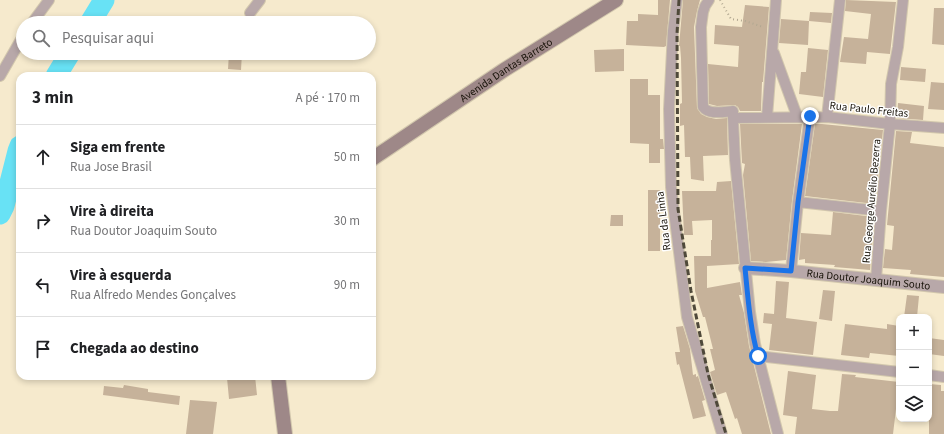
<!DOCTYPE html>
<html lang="pt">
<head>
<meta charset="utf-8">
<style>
  body { margin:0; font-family:"Source Sans 3",sans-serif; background:#f6f6f6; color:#202124 }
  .controls { position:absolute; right:12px; bottom:12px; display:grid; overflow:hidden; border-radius:8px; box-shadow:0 2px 6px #0003 }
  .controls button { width:36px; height:36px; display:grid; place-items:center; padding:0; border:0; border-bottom:1px solid #e0e0e0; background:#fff; color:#202124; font:20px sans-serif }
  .stop { position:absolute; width:12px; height:12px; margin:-9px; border:3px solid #1a73e8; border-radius:50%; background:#fff }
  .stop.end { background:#1a73e8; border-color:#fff; box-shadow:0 1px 4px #0008 }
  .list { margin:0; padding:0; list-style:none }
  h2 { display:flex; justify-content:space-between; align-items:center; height:52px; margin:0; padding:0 16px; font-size:17px }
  h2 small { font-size:13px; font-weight:400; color:#757577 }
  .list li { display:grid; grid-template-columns:26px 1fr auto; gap:12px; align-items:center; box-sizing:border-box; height:64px; padding:0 16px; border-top:1px solid #e0e0e0 }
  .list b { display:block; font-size:15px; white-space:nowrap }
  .list p { margin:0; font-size:13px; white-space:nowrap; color:#757577 }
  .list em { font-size:13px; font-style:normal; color:#757577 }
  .icon { flex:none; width:22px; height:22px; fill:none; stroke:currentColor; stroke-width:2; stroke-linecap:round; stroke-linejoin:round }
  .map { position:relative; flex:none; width:944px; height:434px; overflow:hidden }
  .search { position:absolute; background:#fff; box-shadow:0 2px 6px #0003; left:16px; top:16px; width:360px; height:44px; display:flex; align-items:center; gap:10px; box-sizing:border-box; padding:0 14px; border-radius:22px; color:#757577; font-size:15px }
  .panel { position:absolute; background:#fff; box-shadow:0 2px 6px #0003; left:16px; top:72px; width:360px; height:308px; border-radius:12px }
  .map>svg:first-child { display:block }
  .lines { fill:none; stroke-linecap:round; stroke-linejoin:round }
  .river { stroke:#68e2f5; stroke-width:21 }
  .building { fill:#c6b29a }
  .minor-casing { stroke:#d2c7ad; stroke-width:12 }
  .tertiary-casing { stroke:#d2c7ad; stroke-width:14 }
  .secondary-casing { stroke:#d2c7ad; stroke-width:16 }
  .path { stroke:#b2a891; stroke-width:2; stroke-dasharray:1 3; stroke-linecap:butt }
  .minor { stroke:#b8a8a9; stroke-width:10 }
  .tertiary { stroke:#b8a8a9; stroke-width:12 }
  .secondary { stroke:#9e8888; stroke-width:14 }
  .rail { stroke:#4f493a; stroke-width:3; stroke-dasharray:6 3; stroke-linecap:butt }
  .route { stroke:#1a73e8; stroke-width:5 }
  .labels { text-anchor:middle; stroke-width:3; stroke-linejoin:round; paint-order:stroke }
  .street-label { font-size:11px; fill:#161107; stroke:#fff }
</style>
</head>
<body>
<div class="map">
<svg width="944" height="434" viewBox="0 0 944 434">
  <rect width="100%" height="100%" fill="#f6eacd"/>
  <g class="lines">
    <path class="river" d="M90 23 104 0
      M56 76 70 53
      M0 214 4 206 18 151 20 146"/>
  </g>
  <path class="building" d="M658 0H670L666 46 664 47 626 45 627 21H638V14L658 15Z
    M683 0H700L697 11 694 27 697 108 701 114 707 117 716 119 727 118 728 155 703 156 704 181 691 179 690 157H685L684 125 680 126V104L682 103 681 58 680 46H679Z
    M846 0 896 2 890 54 867 52 866 64 840 62 844 37 868 39 871 14 845 11Z
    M745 5 769 7 763 82H762L761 111H740L738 107 735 105 717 106 709 104 708 64 738 67 739 46 714 44 715 25 742 27Z
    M934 8H944V45L932 44Z
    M810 12 832 13 831 23 809 21 808 45 779 43 781 19 809 21Z
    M808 48 828 50 823 97 799 94 801 72H806Z
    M624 49V71L595 72 594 50Z
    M229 53H242L241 70 228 69Z
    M901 67 926 69 925 82 900 80Z
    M630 79H648V95H660V139H663L664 149H660V163H649V144L630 143Z
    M931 82 944 83V110L928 109Z
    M898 103 924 106 923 120 897 118Z
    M740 124H802L792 201 786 260 766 262 751 261 743 175 745 164 742 163Z
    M815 124H822L883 130 875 204 805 196Z
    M896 131 912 132 910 143 944 147V277L910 274 911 270 883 268 885 249 892 250 894 226 887 225Z
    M731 181 739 264 707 266V288L740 282 742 295H739L744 313 749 346 771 434H742L737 418 735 419 726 392 717 395 710 372 715 370 710 349H713L705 317H703L695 291 694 256H711V240H712V220L692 221 693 235H684L682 191H716L717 182Z
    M648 190H660V251H648Z
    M833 212 874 217 870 270 834 267 835 265 805 263V259L799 260 801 233 831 235Z
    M611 215H623V226H610Z
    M776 281 789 282 786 318 817 322 813 355 769 350 772 324 763 323 764 313 774 314Z
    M823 290 835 291 832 321 819 319Z
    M907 295 919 296 917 317H904Z
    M845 324 887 329V324L899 326V356L870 353 869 358 841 355Z
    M683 326 690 349 693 375 696 374V377L698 376 705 400 702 401 706 416 693 419 679 364 677 365 675 352H680L676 327Z
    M929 338 944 340V356L929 354Z
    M788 371 816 375 812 409 830 411H838L842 374 856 375 855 377 899 382V409H896L893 434H795L797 417 783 415Z
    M244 376H255L257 395 229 399 227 378Z
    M929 384 941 385V391H944V434H929Z
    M124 385 148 389V392L180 396 179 405 103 395 104 386 123 388Z
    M190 400 217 402 213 434H186Z"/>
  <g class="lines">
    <g class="minor-casing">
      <path id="minor" d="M677 0 673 31 669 109 671 187 687 317 722 434
        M709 0 705 6 703 12 701 27 703 107C709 115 723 112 733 111V118
        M250 13 260 0
        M32 23 49 0
        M774 53 797 116
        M0 76 23 36
        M767 117 776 0
        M827 117 840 0
        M798 202 881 211
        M791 271 798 202 810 116
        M876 280 881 211 890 124 891 84 898 47 903 0
        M758 356 899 372
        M929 375 944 377
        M778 434 755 344 750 312 735 160 733 118 827 117 890 124 944 128"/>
    </g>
    <g class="tertiary-casing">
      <g id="tertiary">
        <path id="s1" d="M745 268 791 271 944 287"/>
      </g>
    </g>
    <g class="secondary-casing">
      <g id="secondary">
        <path id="s2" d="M372 159 504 70 616 0"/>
        <path d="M278 376 285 434"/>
      </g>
    </g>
    <path class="path" d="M720 0 731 19 745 21 763 27"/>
    <use href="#minor" class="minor"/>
    <use href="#tertiary" class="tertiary"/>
    <use href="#secondary" class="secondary"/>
    <path class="rail" d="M679 0 677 34 678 209 691 291 708 374 726 434"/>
  </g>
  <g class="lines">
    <path class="route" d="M758 356C750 328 748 298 745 268L791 271 798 202 810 116"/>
  </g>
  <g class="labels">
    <g class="street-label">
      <text dy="4" stroke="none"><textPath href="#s2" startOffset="161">Avenida Dantas Barreto</textPath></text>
      <text transform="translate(869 109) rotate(6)" y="4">Rua Paulo Freitas</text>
      <text transform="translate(871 201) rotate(-85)" y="4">Rua George Aurélio Bezerra</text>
      <text transform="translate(663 221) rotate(-97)" y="4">Rua da Linha</text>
      <text dy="4" stroke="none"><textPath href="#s1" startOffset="124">Rua Doutor Joaquim Souto</textPath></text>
    </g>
  </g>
</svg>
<div class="controls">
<button>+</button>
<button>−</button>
<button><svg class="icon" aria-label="layers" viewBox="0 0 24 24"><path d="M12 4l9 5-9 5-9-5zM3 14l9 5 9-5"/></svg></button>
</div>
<div class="stop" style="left:758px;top:356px"></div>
<div class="stop end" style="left:810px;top:116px"></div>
<div class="search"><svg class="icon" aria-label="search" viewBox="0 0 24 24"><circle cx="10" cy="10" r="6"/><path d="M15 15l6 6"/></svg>Pesquisar aqui</div>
<section class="panel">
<h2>3 min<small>A pé · 170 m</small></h2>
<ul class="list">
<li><svg class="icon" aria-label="ahead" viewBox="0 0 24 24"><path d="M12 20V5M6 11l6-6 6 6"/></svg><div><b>Siga em frente</b><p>Rua Jose Brasil</p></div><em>50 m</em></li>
<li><svg class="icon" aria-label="right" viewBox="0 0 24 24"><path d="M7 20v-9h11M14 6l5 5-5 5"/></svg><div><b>Vire à direita</b><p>Rua Doutor Joaquim Souto</p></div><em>30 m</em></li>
<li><svg class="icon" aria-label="left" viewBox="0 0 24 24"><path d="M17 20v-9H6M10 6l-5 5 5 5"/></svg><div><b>Vire à esquerda</b><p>Rua Alfredo Mendes Gonçalves</p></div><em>90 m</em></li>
<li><svg class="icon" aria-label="arrive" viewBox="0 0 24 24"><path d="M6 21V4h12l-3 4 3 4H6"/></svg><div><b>Chegada ao destino</b></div></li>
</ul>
</section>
</div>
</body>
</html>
